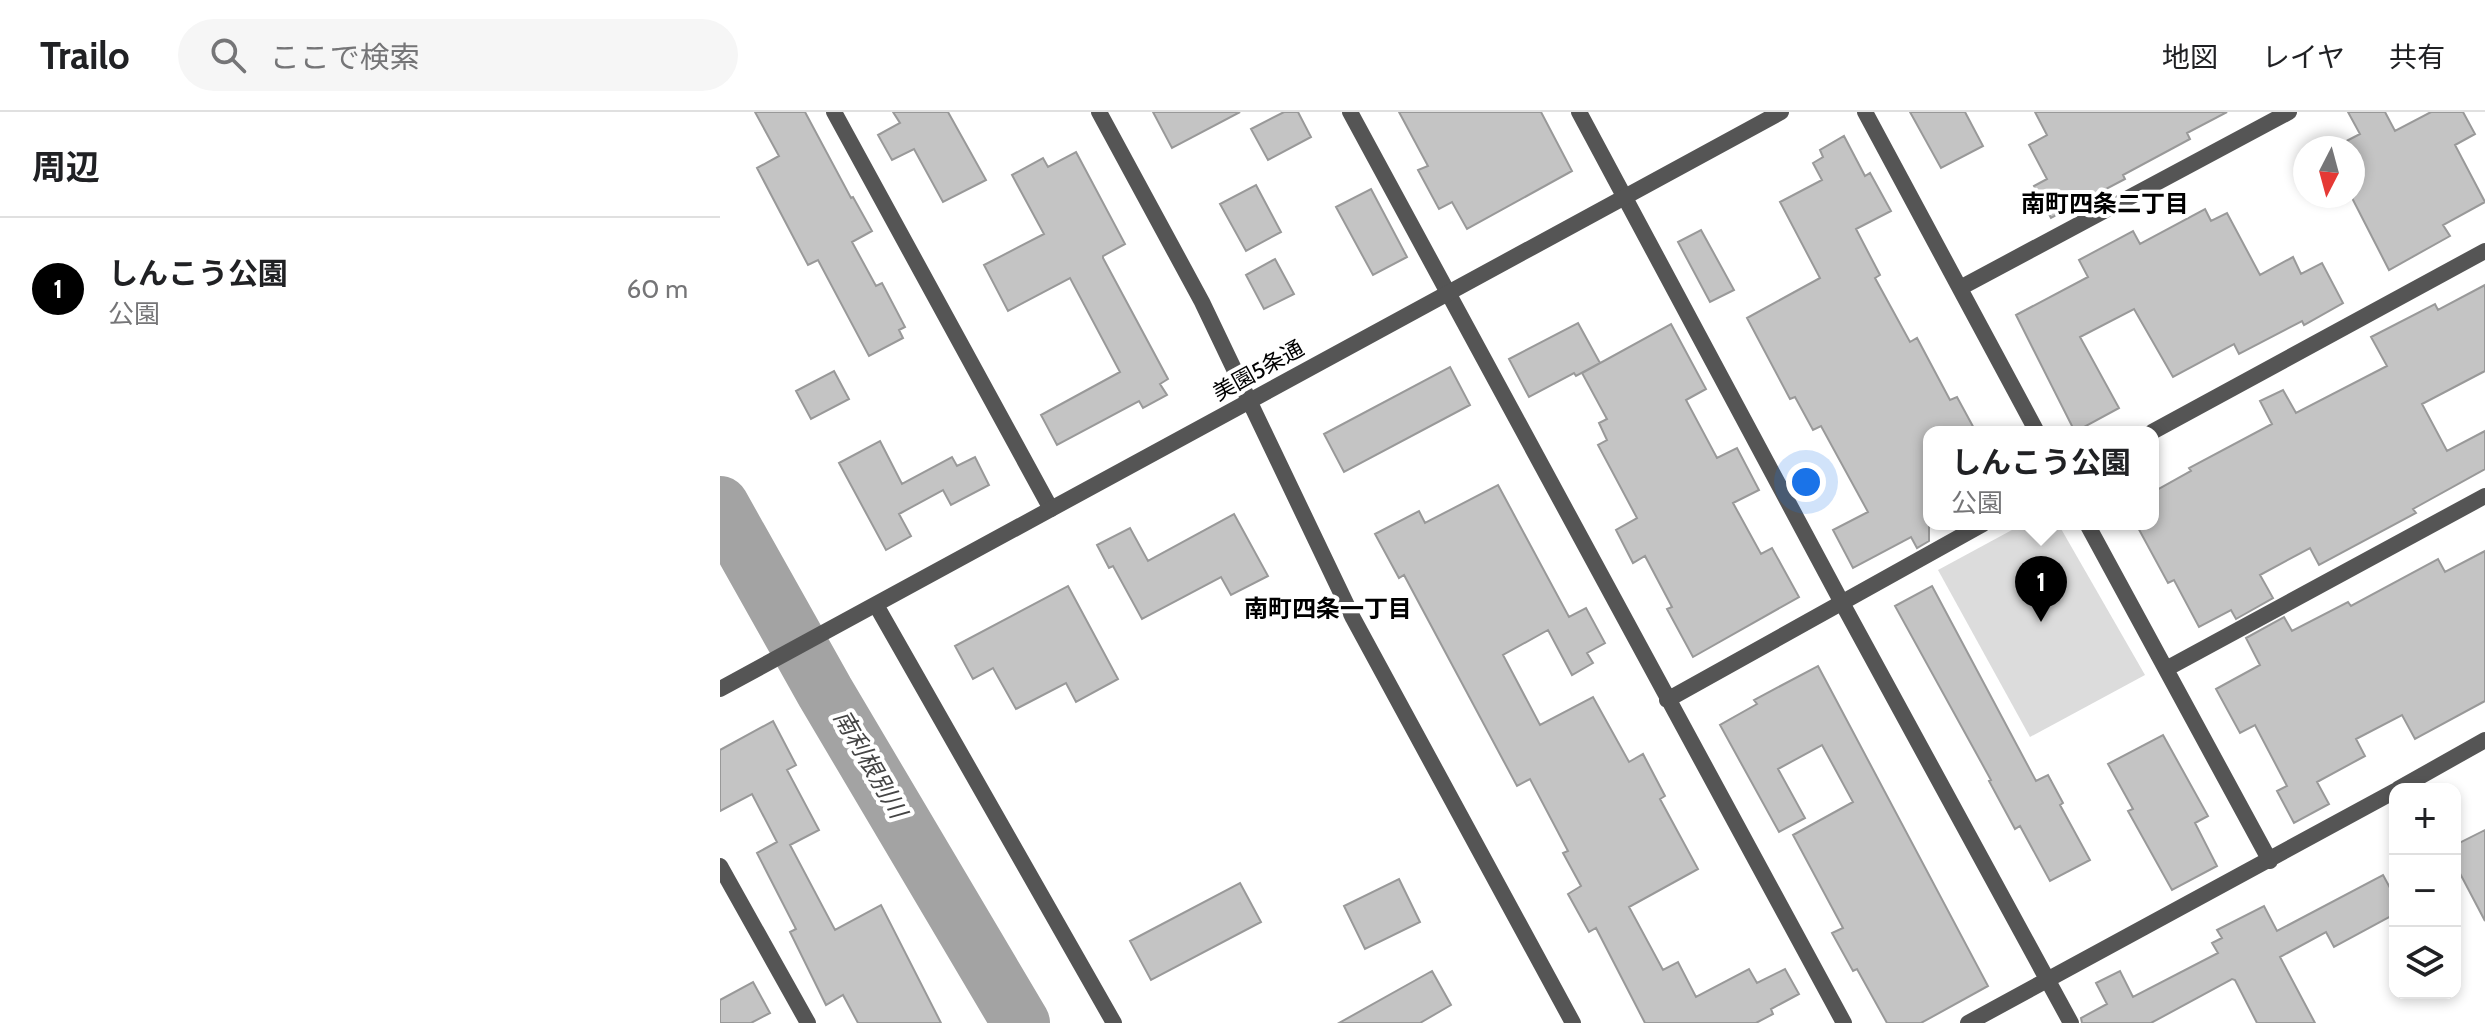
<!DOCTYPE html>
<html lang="ja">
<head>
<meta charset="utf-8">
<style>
  body { margin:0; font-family:Cabin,"Noto Sans JP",sans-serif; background:#f6f6f6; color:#202124 }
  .controls { position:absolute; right:24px; bottom:24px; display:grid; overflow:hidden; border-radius:16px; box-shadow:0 4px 12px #0003 }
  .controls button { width:72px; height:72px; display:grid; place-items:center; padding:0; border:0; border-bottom:2px solid #e0e0e0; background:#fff; color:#202124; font:40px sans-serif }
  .compass { position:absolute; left:1573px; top:24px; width:72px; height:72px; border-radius:50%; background:#fff; box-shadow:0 4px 12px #0003; rotate:186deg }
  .you { position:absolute; left:1086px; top:370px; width:28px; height:28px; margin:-20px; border:6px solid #fff; border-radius:50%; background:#1a73e8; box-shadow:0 0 0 12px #1a73e833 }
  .badge { display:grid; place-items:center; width:52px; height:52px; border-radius:50%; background:#000; color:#fff; font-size:26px; font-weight:700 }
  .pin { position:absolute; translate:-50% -66px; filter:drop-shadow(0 2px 4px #0008) }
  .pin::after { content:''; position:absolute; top:42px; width:28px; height:24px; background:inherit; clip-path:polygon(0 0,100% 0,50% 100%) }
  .popup { position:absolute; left:1203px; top:314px; width:236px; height:104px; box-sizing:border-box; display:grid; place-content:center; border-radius:16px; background:#fff; filter:drop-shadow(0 2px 6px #0005); font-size:26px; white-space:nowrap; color:#757577 }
  .popup b { font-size:30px; color:#202124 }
  .popup::after { content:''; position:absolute; left:50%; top:100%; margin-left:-16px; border:16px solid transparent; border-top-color:#fff }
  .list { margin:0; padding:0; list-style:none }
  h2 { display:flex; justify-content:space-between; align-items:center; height:104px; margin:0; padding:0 32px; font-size:34px }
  h2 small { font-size:26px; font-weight:400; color:#757577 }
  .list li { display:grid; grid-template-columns:52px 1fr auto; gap:24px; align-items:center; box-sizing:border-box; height:144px; padding:0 32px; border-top:2px solid #e0e0e0 }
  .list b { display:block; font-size:30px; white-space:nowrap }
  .list p { margin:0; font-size:26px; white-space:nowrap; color:#757577 }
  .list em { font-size:26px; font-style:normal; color:#757577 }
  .icon { flex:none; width:44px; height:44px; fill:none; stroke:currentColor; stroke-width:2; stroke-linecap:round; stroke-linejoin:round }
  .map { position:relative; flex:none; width:1765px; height:911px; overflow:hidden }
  header { display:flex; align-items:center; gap:48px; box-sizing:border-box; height:112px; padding:0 40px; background:#fff; border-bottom:2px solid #e0e0e0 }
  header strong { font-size:38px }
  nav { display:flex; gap:44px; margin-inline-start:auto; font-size:28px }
  .search { width:560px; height:72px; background:#f6f6f6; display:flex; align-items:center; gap:20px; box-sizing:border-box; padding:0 28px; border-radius:44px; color:#757577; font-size:30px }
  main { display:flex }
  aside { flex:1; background:#fff }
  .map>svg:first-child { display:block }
  .green { fill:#dcdcdc }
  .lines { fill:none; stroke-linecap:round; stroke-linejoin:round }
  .river { stroke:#a3a3a3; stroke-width:58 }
  .building { fill:#c4c4c4; stroke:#999; stroke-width:2 }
  .minor { stroke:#555; stroke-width:16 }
  .tertiary { stroke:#555; stroke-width:16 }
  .labels { text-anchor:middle; stroke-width:8; stroke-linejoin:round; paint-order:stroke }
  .street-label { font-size:22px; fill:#000; stroke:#fff }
  .neighbourhood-label { font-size:24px; font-weight:bold; fill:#000; stroke:#fff }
  .water-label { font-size:24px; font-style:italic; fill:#444; stroke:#fff }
</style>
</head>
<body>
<header>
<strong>Trailo</strong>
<div class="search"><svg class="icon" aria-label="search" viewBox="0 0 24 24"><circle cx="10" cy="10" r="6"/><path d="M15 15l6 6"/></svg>ここで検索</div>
<nav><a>地図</a><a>レイヤ</a><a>共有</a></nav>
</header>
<main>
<aside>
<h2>周辺<small></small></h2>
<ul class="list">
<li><span class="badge">1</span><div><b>しんこう公園</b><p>公園</p></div><em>60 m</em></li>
</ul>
</aside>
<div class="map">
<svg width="1765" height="911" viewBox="0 0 1765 911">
  <rect width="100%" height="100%" fill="#fff"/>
  <path class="green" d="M1303 412H1328L1340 415 1425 563 1310 625 1218 458Z"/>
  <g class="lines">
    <path class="river" d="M0 393 105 580 301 911"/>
  </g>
  <path class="building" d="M35 0H85L131 86 133 85 152 119 132 130 156 174 162 171 185 215 179 218 183 226 149 244 98 148 88 153 37 56 59 44Z
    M173 0H228L266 68 223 90 194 37 172 48 158 23 180 11Z
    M433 0H520L452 36Z
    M564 0H578L591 25 548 48 531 17Z
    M679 0H821L852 59 747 117 732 90 719 97 698 58 708 54Z
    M1190 0H1245L1263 34 1221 56Z
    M1315 0H1507L1467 21 1470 27 1403 63 1405 67 1331 106 1314 74 1327 67 1309 33 1327 23Z
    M1628 0H1665L1675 19 1711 0H1743L1755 22 1735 33 1765 90 1723 113 1730 124 1669 158 1631 84H1633V36H1613L1640 22Z
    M1124 24 1145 64 1150 61 1171 99 1136 117 1160 163 1155 166 1190 230 1197 226 1230 288 1237 285 1256 320H1209V429L1197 436 1191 425 1133 456 1113 418 1148 400 1101 314 1093 318 1075 285 1070 287 1027 206 1100 166 1060 90 1102 68 1093 51 1103 45 1100 38Z
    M356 40 405 132 383 144V146L448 267 440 272 447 283 423 296 419 289 337 333 321 303 400 260 350 166 288 199 264 153 324 122 292 63 323 46 328 55Z
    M536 73 561 120 526 139 500 92Z
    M651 77 687 145 653 163 616 95Z
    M1485 97 1491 109 1507 101 1540 163 1573 145 1581 162 1602 151 1623 191 1584 213 1582 209 1519 242 1514 232 1453 265 1414 197 1360 225 1399 296 1355 320 1296 203 1368 165 1359 148 1413 119 1420 132Z
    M981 118 1014 178 990 190 958 130Z
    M555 147 574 182 544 197 526 163Z
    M1765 173V259L1702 292 1727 339 1765 319V357L1693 397 1696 401 1599 453 1590 436 1540 463 1553 486 1516 507 1511 498 1479 515 1454 468 1448 471 1416 412H1433V380L1471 359 1469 356 1552 312 1540 289 1563 278 1576 301 1667 254 1651 225 1715 192 1718 198Z
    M858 211 880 251 856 264 854 261 809 285 789 247Z
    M951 212 986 277 966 288 997 346 1017 336 1039 378 1013 391 1041 442 1052 436 1079 485 973 545 947 497 952 495 925 444 913 451 896 418 917 406 878 333 887 328 879 311 887 307 862 261Z
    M730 255 750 293 624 360 604 322Z
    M114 259 129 287 91 307 76 279Z
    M160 329 182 372 232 345 237 354 255 345 269 373 231 393 223 378 179 402 191 424 166 438 119 351Z
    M778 373 849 505 866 496 885 531 867 541 873 551 852 563 828 518 783 543 820 613 873 585 909 650 923 642 945 684 940 687 978 757 909 795 943 858 958 850 976 885 1029 857 1037 871 1065 857 1079 882 1051 897 1053 902 1036 911H925L876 816 869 820 848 782 861 774 843 741 848 739 810 667 797 674 684 463 679 466 655 422 699 399 705 411Z
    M514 402 548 464 511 483 501 465 422 507 393 454 389 456 377 433 410 416 428 449Z
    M1765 439V589L1695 627 1682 603 1636 627 1645 644 1597 670 1609 692 1574 711 1557 679 1567 674 1535 613 1520 621 1496 577 1540 553 1526 526 1564 505 1572 519 1628 490 1631 494 1718 447 1725 460Z
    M348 474 398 567 356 590 346 571 296 597 273 556 253 567 235 534Z
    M1212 474 1316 669 1328 663 1343 691 1340 693 1370 748 1330 769 1300 714 1295 717 1269 669 1271 668 1175 494Z
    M1098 554 1268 874 1201 911H1167L1137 857 1133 859 1112 821 1123 816 1073 723 1133 690 1102 633 1058 657 1085 706 1059 720 1000 613 1037 592 1034 588Z
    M53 609 76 653 67 658 99 718 70 733 115 818 161 793 221 911H138L123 883 106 893 70 820 76 817 37 741 57 730 32 682 0 699V638Z
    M1443 623 1488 704 1475 711 1497 754 1452 778 1408 699 1413 697 1388 652Z
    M1765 718V809L1735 752V733Z
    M1663 763 1675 785V802L1614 835 1606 820 1560 845 1595 911H1537L1515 868 1512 867 1431 911H1362L1361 906 1387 892 1376 871 1400 859 1413 885 1498 841 1492 831 1502 826 1497 818 1544 794 1557 819Z
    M679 767 700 810 645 837 624 794Z
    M520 771 541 810 431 868 410 829Z
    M712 859 731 893 700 911H619Z
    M33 870 50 901 31 911H0V888Z"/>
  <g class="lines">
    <path class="minor" d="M114 0 331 397
      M630 0 1124 911
      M859 0 1121 489 1351 911
      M1145 0 1317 320
      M1240 176 1569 0
      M1432 320 1765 139
      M1367 412 1550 749
      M156 493 394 911
      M1446 557 1765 384
      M947 588 1263 412
      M1678 677 1765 628
      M0 754 88 911
      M1248 911 1675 679"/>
    <path class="tertiary" d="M379 0 482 190 633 506 853 911
      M0 577 1061 0"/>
  </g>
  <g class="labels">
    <g class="street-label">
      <text transform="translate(538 258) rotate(-29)" y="8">美園5条通</text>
    </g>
    <g class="neighbourhood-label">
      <text x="1385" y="100">南町四条二丁目</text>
      <text x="608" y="505">南町四条一丁目</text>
    </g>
    <g class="water-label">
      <text transform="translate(150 652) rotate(60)" y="8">南利根別川</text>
    </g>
  </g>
</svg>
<div class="controls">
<button>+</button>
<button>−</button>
<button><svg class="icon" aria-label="layers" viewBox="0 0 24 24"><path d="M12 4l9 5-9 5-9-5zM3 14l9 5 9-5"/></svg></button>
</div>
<svg class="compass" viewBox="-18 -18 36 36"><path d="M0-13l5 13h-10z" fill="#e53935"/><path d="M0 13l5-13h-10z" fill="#757577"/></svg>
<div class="you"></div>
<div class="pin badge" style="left:1321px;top:510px">1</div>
<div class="popup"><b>しんこう公園</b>公園</div>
</div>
</main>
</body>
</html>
